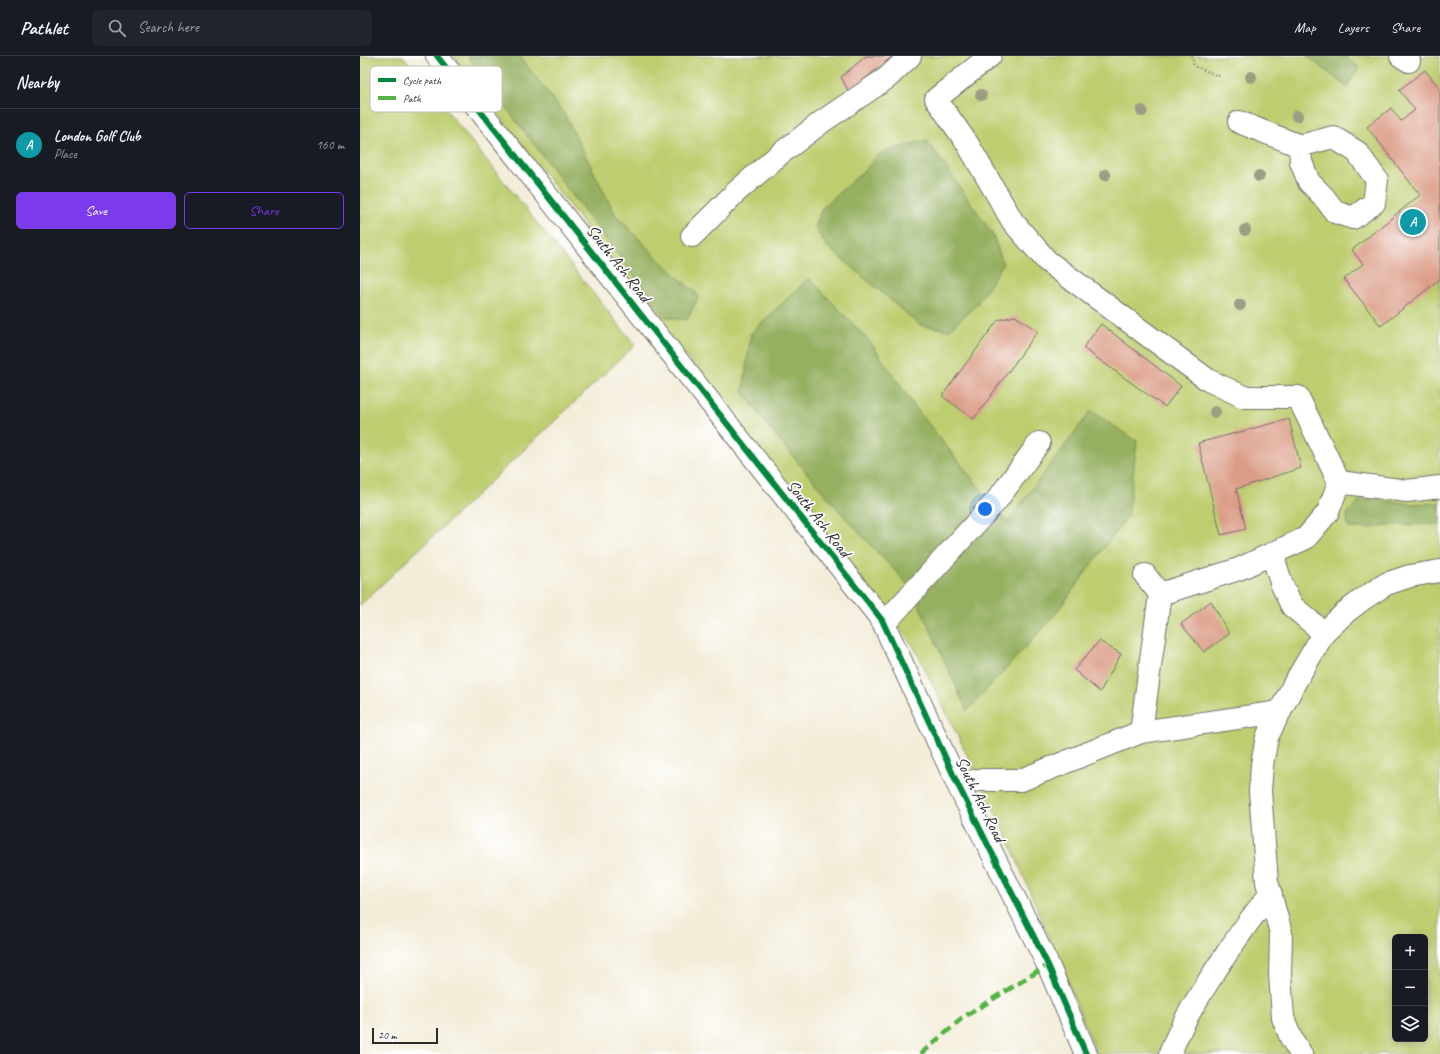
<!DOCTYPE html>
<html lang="en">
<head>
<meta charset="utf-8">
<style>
  body { margin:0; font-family:Caveat,sans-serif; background:#20242c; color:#f1f3f6 }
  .controls { position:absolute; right:12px; bottom:12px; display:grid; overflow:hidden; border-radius:6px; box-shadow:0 2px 10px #0003 }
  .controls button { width:36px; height:36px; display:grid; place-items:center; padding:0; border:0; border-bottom:1px solid #363941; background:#171b24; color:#f1f3f6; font:20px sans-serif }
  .scale { position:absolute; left:12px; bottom:10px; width:66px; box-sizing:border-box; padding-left:4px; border:2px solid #2b2b2b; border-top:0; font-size:11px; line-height:14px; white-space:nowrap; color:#2b2b2b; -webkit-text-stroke:3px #fff; paint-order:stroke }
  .you { position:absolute; left:625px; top:453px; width:14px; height:14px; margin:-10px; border:3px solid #fff; border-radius:50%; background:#1a73e8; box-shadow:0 0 0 6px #1a73e833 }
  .badge { display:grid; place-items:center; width:26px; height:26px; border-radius:50%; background:#7c3aed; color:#fff; font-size:13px; font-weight:700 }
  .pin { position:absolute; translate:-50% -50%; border:2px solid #fff; box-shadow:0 1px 4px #0006 }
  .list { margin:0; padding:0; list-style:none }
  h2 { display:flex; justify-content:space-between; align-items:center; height:52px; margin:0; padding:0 16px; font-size:17px }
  h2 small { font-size:13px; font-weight:400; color:#9ea1a6 }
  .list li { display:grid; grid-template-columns:26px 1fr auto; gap:12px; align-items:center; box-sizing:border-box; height:72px; padding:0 16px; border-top:1px solid #363941 }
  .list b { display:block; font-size:15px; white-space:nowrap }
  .list p { margin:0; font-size:13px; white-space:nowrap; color:#9ea1a6 }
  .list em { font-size:13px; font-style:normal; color:#9ea1a6 }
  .actions { display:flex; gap:8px; padding:12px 16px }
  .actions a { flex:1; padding:9px 0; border:1px solid #7c3aed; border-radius:6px; text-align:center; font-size:14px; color:#7c3aed }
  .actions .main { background:#7c3aed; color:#fff }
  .icon { flex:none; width:22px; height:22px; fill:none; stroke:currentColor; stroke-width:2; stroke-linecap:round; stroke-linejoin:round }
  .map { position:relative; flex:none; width:1080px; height:998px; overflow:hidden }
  header { display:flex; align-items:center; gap:24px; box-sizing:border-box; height:56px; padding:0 20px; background:#171b24; border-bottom:1px solid #363941 }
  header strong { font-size:19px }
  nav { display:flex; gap:22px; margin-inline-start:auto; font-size:14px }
  .search { width:280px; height:36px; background:#20242c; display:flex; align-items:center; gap:10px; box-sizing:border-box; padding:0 14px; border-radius:6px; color:#9ea1a6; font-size:15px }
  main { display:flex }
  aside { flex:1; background:#171b24 }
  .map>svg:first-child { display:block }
  .green { fill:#becd70; stroke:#747c4e; fill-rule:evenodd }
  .forest { fill:#96b062; stroke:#606e46 }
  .building { fill:#db9d87 }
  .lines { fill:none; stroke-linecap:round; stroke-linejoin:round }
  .minor-casing { stroke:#716f68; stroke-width:24 }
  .path { stroke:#716f68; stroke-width:2.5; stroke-dasharray:1 3; stroke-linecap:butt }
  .minor { stroke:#fff; stroke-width:22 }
  .quiet { stroke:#56b246; stroke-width:5; stroke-dasharray:10 5; stroke-linecap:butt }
  .cycleway-casing { stroke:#fff; stroke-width:8 }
  .cycleway { stroke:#00873e; stroke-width:6 }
  .tree { fill:#9d9d84 }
  .labels { text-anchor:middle; stroke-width:3.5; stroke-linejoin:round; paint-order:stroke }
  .street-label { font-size:17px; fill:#2b2b2b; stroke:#fff }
  .key { fill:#fff; stroke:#bfbfbf; stroke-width:1 }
  .key-label { font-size:11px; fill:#2b2b2b }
</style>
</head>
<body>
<header>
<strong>Pathlet</strong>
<div class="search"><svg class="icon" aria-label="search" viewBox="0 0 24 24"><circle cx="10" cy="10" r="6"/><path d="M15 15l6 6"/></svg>Search here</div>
<nav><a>Map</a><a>Layers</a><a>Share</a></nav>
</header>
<main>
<aside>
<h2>Nearby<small></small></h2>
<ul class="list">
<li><span class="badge" style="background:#0f9aa8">A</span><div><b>London Golf Club</b><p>Place</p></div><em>160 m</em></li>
</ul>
<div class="actions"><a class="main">Save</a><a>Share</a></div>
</aside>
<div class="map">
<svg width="1080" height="998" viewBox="0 0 1080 998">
  <rect width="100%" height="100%" fill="#fff"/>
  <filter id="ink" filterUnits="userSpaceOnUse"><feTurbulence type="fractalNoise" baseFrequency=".025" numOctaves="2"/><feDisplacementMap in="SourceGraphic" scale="8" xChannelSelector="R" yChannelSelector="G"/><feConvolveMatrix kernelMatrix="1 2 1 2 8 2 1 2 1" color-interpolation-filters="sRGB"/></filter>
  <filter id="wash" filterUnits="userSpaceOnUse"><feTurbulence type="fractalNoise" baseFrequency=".012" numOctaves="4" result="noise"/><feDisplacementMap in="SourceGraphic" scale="16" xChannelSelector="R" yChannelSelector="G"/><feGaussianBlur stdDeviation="0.9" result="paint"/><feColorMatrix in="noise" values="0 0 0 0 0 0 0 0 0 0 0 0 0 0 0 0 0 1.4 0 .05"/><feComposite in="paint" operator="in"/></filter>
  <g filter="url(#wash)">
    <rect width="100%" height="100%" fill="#f3ecd8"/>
    <path class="green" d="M0 0H43L275 289 0 549Z
      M93 0H1080V998H737L646 778 554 591 468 483ZM1035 881H1065V983H1035Z"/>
    <path class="forest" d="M107 0H159L204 57 255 158 299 204 339 240 327 264 305 261Z
      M947 0H984L999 11 987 31Z
      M567 84 633 179 643 208 617 248 589 274 560 269 467 190 455 172 462 152 506 113 520 97Z
      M449 222 511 287 555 351 647 466 731 355 777 385 768 459 693 561 607 655 552 533 481 457 409 372 383 336 391 277Z
      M1002 442 1053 448 1080 447V468L1028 469 1008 472H988L987 458Z"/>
    <g id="blocks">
      <path class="building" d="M506 0H533L489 36 481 21Z
        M1065 14 1080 33V223L1021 270 984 223 1003 208 992 194 1060 139 1007 71 1031 52 1041 65 1055 54 1039 34Z
        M655 260 678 275 614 363 582 340 638 264Z
        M741 268 821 330 805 351 723 292Z
        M929 363 941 412 876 433 886 473 861 479 838 387Z
        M851 545 869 578 844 596 821 568Z
        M739 585 761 598 740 636 714 614Z"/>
    </g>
  </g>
  <g filter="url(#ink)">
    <use href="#blocks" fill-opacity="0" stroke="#716f68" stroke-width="1"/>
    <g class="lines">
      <g class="minor-casing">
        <path id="minor" d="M77 0 522 564 598 729 688 909 726 998
          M630 0 576 43 607 87 653 166 687 205 848 324 884 341H938L979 426 1047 435 1080 431
          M1041 0 1049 5
          M879 66 940 90 973 81 997 96 1017 124 1014 147 993 162 975 156 964 141 949 126 941 106 940 90
          M332 180 376 136 420 98 463 65 527 22 550 0
          M912 498 922 529 932 550 964 577
          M785 519 800 538 781 676 920 656
          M800 538 879 513 946 482 968 456 979 426
          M524 568 637 444 679 387
          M598 729 618 724H661L781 676
          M810 998C821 967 839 940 857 912 874 887 890 861 911 838
          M941 998 931 982 923 962 920 919 921 877 907 826 900 735 902 709 907 681 934 628 964 577 986 556 1003 543 1026 528 1050 520 1080 515"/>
      </g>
      <path class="path" d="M832 0 834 10 861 21"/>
      <use href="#minor" class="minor"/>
      <path class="quiet" d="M561 998 602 962 688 909"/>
      <g class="cycleway-casing">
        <path id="cycleway" d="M77 0 522 564 598 729 688 909 726 998"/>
      </g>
      <use href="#cycleway" class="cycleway"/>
    </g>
    <g class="tree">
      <circle cx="891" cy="21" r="6"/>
      <circle cx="621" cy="39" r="6"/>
      <circle cx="782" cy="55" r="6"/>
      <circle cx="937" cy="60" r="6"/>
      <circle cx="745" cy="119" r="6"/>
      <circle cx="899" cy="120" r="6"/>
      <circle cx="885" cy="174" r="6"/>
      <circle cx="880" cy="249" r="6"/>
      <circle cx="855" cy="356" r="6"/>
    </g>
  </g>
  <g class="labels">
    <g class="street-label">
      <text transform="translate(259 207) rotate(52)" y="6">South Ash Road</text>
      <text transform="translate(459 462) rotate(52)" y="6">South Ash Road</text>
      <text transform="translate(621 743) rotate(64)" y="6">South Ash Road</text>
    </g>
  </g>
  <rect x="10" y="10" width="132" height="46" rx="6" class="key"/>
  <rect x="18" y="22" width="18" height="4" fill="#00873e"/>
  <rect x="18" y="40" width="18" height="4" fill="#56b246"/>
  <g class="key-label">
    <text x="43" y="28">Cycle path</text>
    <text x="43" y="46">Path</text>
  </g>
</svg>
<div class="controls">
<button>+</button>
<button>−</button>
<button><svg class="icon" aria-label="layers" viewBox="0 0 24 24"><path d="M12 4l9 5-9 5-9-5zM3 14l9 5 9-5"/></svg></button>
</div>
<div class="scale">20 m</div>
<div class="you"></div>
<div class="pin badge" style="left:1053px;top:166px;background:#0f9aa8">A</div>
</div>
</main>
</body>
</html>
